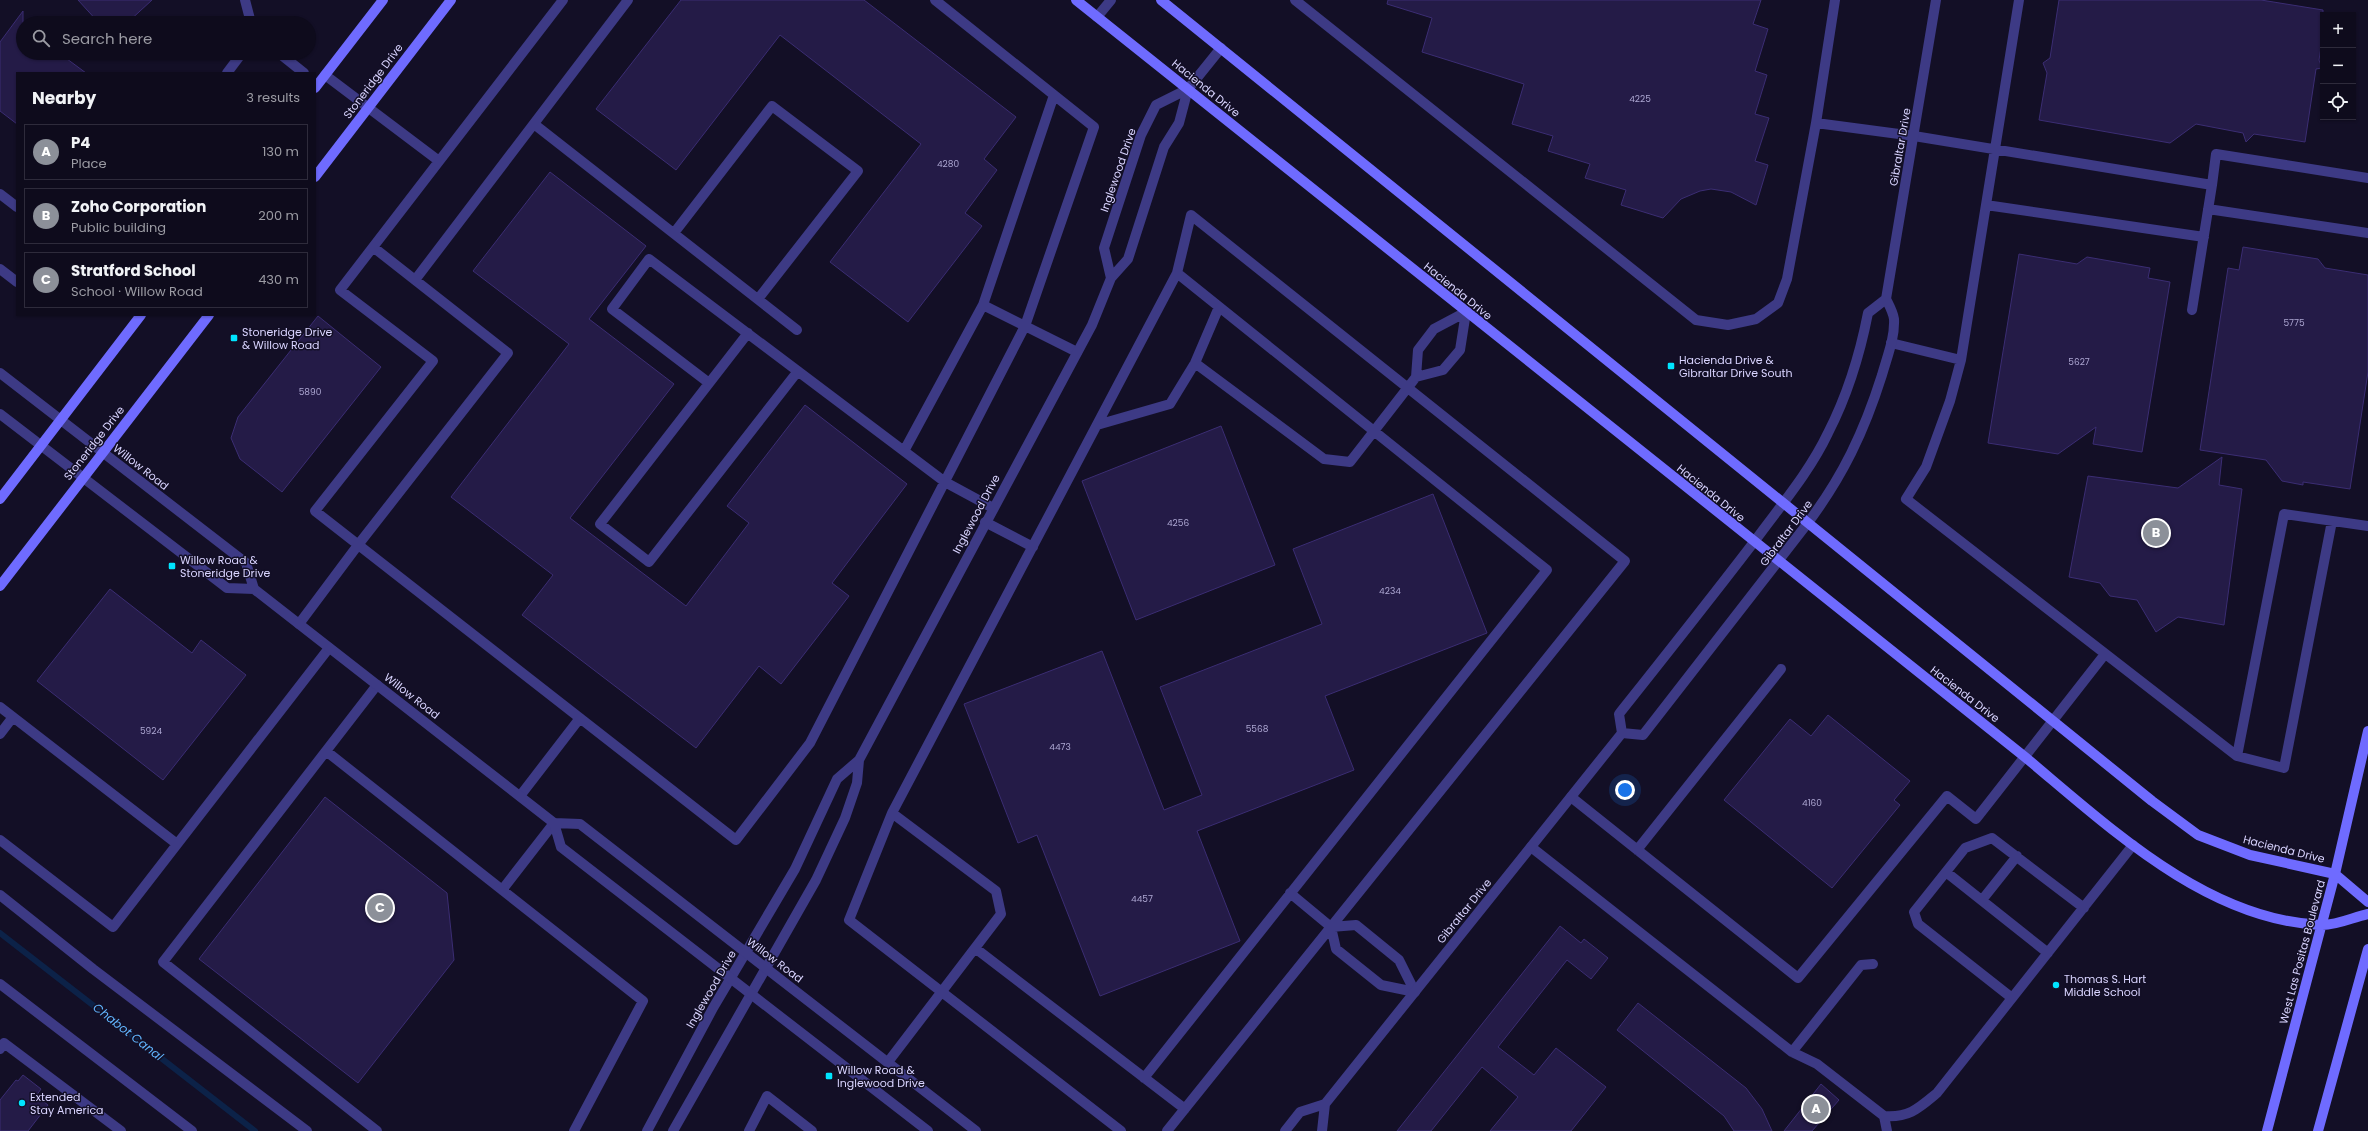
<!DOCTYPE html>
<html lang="en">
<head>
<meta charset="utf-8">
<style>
  body { margin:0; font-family:Poppins,sans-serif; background:#1c1929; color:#f1f3f6 }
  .controls { position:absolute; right:12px; top:12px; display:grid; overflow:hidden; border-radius:0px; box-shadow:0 1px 3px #0004 }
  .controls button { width:36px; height:36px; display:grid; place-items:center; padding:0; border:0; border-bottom:1px solid #2e2b3b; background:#0e0b1c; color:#f1f3f6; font:20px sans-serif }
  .you { position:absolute; left:1625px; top:790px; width:14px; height:14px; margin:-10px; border:3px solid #fff; border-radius:50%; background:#1a73e8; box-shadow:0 0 0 6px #1a73e833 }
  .badge { display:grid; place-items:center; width:26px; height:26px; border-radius:50%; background:#8c9099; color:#fff; font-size:13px; font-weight:700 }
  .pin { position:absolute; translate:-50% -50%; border:2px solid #fff; box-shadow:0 1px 4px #0006 }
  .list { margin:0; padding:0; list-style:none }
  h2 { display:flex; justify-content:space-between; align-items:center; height:52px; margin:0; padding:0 16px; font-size:17px }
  h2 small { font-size:13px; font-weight:400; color:#9b9ba3 }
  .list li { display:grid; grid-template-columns:26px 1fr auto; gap:12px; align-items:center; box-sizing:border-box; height:56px; margin:0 8px 8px; padding:0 8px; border:1px solid #2e2b3b; border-radius:0px }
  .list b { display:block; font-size:15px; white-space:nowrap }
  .list p { margin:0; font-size:13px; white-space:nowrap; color:#9b9ba3 }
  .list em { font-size:13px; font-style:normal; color:#9b9ba3 }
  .icon { flex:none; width:22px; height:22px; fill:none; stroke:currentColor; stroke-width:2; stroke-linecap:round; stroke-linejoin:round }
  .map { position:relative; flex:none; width:2368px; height:1131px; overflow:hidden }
  .search { position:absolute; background:#0e0b1c; box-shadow:0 1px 3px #0004; left:16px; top:16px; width:300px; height:44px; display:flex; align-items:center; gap:10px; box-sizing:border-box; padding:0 14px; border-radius:22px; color:#9b9ba3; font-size:15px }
  .panel { position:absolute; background:#0e0b1c; box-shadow:0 1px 3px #0004; left:16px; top:72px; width:300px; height:244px; border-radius:0px }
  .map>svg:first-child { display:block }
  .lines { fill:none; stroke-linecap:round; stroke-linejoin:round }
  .stream { stroke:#0c2248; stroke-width:6 }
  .building { fill:#241b47; stroke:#3b2d73 }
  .service { stroke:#3d3a85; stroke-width:10 }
  .minor { stroke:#3d3a85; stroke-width:10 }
  .tertiary { stroke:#3d3a85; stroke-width:10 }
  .secondary { stroke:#6f6bff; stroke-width:10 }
  .poi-dot { fill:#00e5ff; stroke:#130f26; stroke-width:1.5 }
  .labels { text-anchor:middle; stroke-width:3; stroke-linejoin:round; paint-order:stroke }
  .number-label { font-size:9px; fill:#aca6d1 }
  .street-label { font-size:11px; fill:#d9d4ff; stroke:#130f26 }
  .poi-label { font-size:11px; fill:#d9d4ff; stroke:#130f26; text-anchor:start }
  .water-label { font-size:12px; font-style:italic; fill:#62b6ff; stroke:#130f26 }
</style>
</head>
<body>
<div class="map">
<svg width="2368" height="1131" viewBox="0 0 2368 1131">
  <rect width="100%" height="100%" fill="#130f26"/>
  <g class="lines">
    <path class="stream" d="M0 933 255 1131"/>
  </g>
  <path class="building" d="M78 0H152L127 23H99Z
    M681 0H864L1016 117 984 159 997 170 965 213 982 226 908 322 830 262 921 144 780 35 676 170 596 109Z
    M1388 0H1761L1753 24 1768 29 1755 71 1767 75 1755 114 1769 118 1755 161 1768 165 1756 205 1731 192 1711 189 1700 191 1681 199 1663 218 1621 205 1626 190 1585 178 1590 164 1548 151 1553 136 1512 124 1524 84 1422 52 1432 18 1387 4Z
    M2059 0H2261L2323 10V34L2319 60 2322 68 2316 69 2305 142 2254 134 2246 142 2243 133 2196 124 2170 143 2039 120 2047 73 2043 63 2050 58Z
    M23 11V53H59L86 73H17V124L0 111V42Z
    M550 172 646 246 589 319 674 384 570 518 686 606 749 523 727 506 805 405 907 484 832 583 849 596 781 684 759 666 696 748 522 615 553 575 451 497 569 344 473 271Z
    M2243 247 2318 259 2325 268 2368 275V372L2350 489 2303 482V485L2282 481 2266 460 2200 450 2228 268 2239 270Z
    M2019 254 2077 264 2087 257 2150 268 2148 278 2170 282 2142 452 2093 444 2096 427 2058 454 1988 443Z
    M318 316 381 367 282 492 240 459 231 438 238 417Z
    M1221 426 1275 565 1136 620 1082 481Z
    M2222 457 2219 485 2242 489 2224 625 2178 617 2156 632 2137 600 2110 596 2100 583 2069 577 2088 476 2178 488Z
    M1433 494 1487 633 1325 696 1354 770 1197 831 1240 941 1100 996 1037 835 1018 843 964 704 1102 651 1164 810 1202 795 1160 687 1322 624 1293 549Z
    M110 589 192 653 201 640 246 675 163 780 37 681Z
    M1828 715 1910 781 1894 800 1900 805 1832 888 1724 800 1790 719 1811 736Z
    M325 797 447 893 454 960 358 1083 199 959Z
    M1560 926 1581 943 1584 939 1608 958 1591 979 1567 960 1498 1047 1534 1075 1556 1048 1606 1087 1571 1131H1490L1518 1097 1482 1067 1431 1131H1397Z
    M1638 1003 1746 1088 1762 1109 1772 1131H1734L1724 1116 1617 1030Z
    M23 1075 41 1089 36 1096 48 1105 28 1131H0V1100L16 1080 18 1081Z
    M1821 1084 1839 1100 1812 1131H1784Z"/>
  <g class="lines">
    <path class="service" d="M245 0 251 23
      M563 0 340 290 433 361 315 511 736 840 810 743 1025 326 1094 127 935 0
      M1295 0 1696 320 1728 325 1756 319 1778 303 1787 279 1816 123 1835 0
      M2019 0 1961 360 1950 401 1926 467 1906 499 2237 756 2284 768 2332 521
      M1097 17 1111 0
      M279 53 304 73
      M227 73 242 53
      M325 75 439 161
      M1816 123 1914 136 2212 185 2216 154 2368 178
      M534 124 797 330
      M0 194 17 207
      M1986 205 2204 237
      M2208 209 2368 233
      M674 233 772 106 858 171 758 299
      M0 269 17 282
      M415 280 628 0
      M983 305 1077 352
      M2192 310 2212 185
      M748 333 600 524 649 562 798 371
      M1891 343 1961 360
      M1195 363 1324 459 1350 462 1416 377 1418 350 1434 329 1466 312 1460 350 1443 370 1416 377
      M709 383 612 309 649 259 945 482 993 508
      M1097 425 1170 404 1195 363 1219 307
      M904 451 983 305 1054 95
      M985 522 1033 547
      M299 624 358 545 508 353 373 247
      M0 707 177 844
      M0 734 13 717
      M326 751 643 1001 574 1131
      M2237 756 2284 514 2368 526
      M520 796 580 718
      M1571 797 1798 978 1947 796 1976 819 2105 654
      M0 840 113 927 329 648
      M1531 847 1792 1052 1817 1064 1884 1116C1909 1118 1919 1108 1937 1093L2133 845
      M1637 850 1781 669
      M1946 872 2048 953
      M502 890 554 823
      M1290 893 1331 927 1336 949 1381 985 1415 992
      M0 895 93 969 307 1131
      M1982 900 2017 856
      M1331 927 1356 925 1399 960 1415 992
      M975 948 1185 1109
      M0 984 192 1131
      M2012 998 1918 924 1914 912 1965 848 1992 838 2084 908
      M0 1049 4 1043 121 1131
      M1792 1052 1861 965 1873 964
      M888 1062 1001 914 996 891 892 813
      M1144 1078 1547 570 1177 273
      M1884 1116 1887 1131
      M377 1131 163 962 377 685
      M749 1131 767 1096 812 1131
      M1121 1131 849 920 892 813 1177 273 1191 215 1625 561 1167 1131"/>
    <path class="minor" d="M1111 278 1104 248 1141 135 1156 105 1188 89 1221 48
      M647 1131 713 1008 795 869 837 779 859 760 1092 325 1111 278 1128 259 1164 147 1179 123 1188 89
      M673 1131 816 880 845 818 857 783 859 760"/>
    <path class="tertiary" d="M0 373 246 563 254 589 554 823 580 824 976 1131
      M0 414 227 588 254 589
      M1622 733 1643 735 1807 524C1843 476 1864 432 1882 375 1887 357 1895 338 1894 319 1893 312 1889 305 1886 299L1936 0
      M554 823 561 847 928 1131
      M1285 1131 1300 1112 1325 1104 1622 733 1619 714C1665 656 1712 597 1757 538 1782 504 1810 471 1828 433 1847 396 1860 354 1868 313L1886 299
      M1322 1131 1325 1104"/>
    <path class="secondary" d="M1076 0 2025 757C2108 826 2206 920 2321 925 2335 926 2354 917 2368 914
      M1161 0 2152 801 2198 835 2250 855 2335 874 2368 902
      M315 88 383 0
      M315 177 451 0
      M0 499 141 315
      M0 586 209 315
      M2267 1131 2335 874 2368 731
      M2318 1131 2368 949"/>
  </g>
  <g class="poi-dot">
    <rect x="230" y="334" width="8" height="8" rx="2"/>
    <rect x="1667" y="362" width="8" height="8" rx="2"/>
    <rect x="168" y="562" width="8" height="8" rx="2"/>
    <circle cx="2056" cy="985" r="4"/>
    <rect x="825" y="1072" width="8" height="8" rx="2"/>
    <circle cx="22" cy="1103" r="4"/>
  </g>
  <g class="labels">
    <g class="number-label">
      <text x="1640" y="102">4225</text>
      <text x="948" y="167">4280</text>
      <text x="2294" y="326">5775</text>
      <text x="2079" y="365">5627</text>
      <text x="310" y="395">5890</text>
      <text x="1178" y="526">4256</text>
      <text x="1390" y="594">4234</text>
      <text x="1257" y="732">5568</text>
      <text x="151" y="734">5924</text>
      <text x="1060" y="750">4473</text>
      <text x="1812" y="806">4160</text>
      <text x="1142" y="902">4457</text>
    </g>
    <g class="street-label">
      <text transform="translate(373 81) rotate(-53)" y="4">Stoneridge Drive</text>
      <text transform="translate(1206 88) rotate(39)" y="4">Hacienda Drive</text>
      <text transform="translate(1900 147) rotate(-80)" y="4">Gibraltar Drive</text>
      <text transform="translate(1118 170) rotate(-71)" y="4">Inglewood Drive</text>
      <text transform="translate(1458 291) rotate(39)" y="4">Hacienda Drive</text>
      <text transform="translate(94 443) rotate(-52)" y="4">Stoneridge Drive</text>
      <text transform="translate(141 467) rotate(38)" y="4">Willow Road</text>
      <text transform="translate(1711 493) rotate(39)" y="4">Hacienda Drive</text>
      <text transform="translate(976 514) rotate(-62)" y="4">Inglewood Drive</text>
      <text transform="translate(1786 533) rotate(-53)" y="4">Gibraltar Drive</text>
      <text transform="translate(1965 694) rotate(38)" y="4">Hacienda Drive</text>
      <text transform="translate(412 696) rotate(38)" y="4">Willow Road</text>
      <text transform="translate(2284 849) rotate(14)" y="4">Hacienda Drive</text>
      <text transform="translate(1464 911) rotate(-51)" y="4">Gibraltar Drive</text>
      <text transform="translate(2302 952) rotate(-75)" y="4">West Las Positas Boulevard</text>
      <text transform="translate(775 960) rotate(37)" y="4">Willow Road</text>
      <text transform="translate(711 989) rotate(-60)" y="4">Inglewood Drive</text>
    </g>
    <g class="poi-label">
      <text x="242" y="336">Stoneridge Drive<tspan x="242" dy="13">&amp; Willow Road</tspan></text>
      <text x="1679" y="364">Hacienda Drive &amp;<tspan x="1679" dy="13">Gibraltar Drive South</tspan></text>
      <text x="180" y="564">Willow Road &amp;<tspan x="180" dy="13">Stoneridge Drive</tspan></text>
      <text x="2064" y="983">Thomas S. Hart<tspan x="2064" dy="13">Middle School</tspan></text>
      <text x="837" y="1074">Willow Road &amp;<tspan x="837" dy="13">Inglewood Drive</tspan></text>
      <text x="30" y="1101">Extended<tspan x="30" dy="13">Stay America</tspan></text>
    </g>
    <g class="water-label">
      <text transform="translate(128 1032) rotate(38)" y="4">Chabot Canal</text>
    </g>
  </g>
</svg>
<div class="controls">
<button>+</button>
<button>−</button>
<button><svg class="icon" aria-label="locate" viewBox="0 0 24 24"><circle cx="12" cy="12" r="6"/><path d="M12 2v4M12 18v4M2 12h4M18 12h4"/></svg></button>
</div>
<div class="you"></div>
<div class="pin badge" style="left:1816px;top:1109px">A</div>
<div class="pin badge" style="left:2156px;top:533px">B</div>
<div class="pin badge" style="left:380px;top:908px">C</div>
<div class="search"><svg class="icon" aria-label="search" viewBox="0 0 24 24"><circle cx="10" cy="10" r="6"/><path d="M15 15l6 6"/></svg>Search here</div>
<section class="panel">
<h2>Nearby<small>3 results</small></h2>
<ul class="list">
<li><span class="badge">A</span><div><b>P4</b><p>Place</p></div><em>130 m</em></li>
<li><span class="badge">B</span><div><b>Zoho Corporation</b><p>Public building</p></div><em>200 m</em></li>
<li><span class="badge">C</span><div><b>Stratford School</b><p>School · Willow Road</p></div><em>430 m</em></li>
</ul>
</section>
</div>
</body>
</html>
